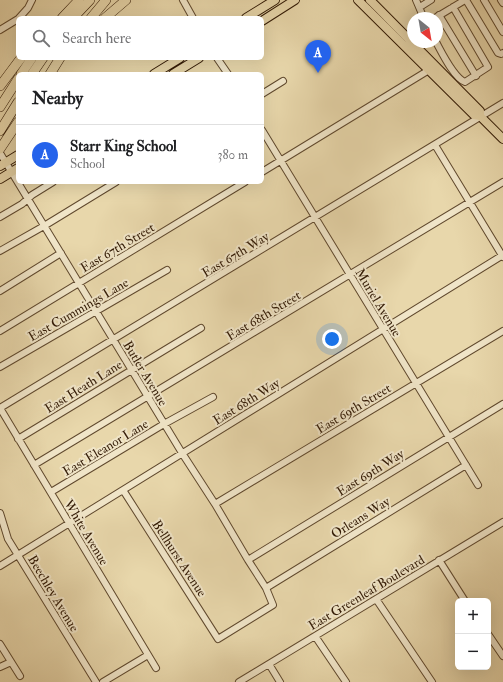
<!DOCTYPE html>
<html lang="en">
<head>
<meta charset="utf-8">
<style>
  body { margin:0; font-family:"IM FELL Double Pica",serif; background:#f2f2f2; color:#202124 }
  .controls { position:absolute; right:12px; bottom:12px; display:grid; overflow:hidden; border-radius:6px; box-shadow:0 4px 16px #0002 }
  .controls button { width:36px; height:36px; display:grid; place-items:center; padding:0; border:0; border-bottom:1px solid #e0e0e0; background:#fff; color:#202124; font:20px sans-serif }
  .compass { position:absolute; left:407px; top:12px; width:36px; height:36px; border-radius:50%; background:#fff; box-shadow:0 4px 16px #0002; rotate:149deg }
  .you { position:absolute; left:332px; top:339px; width:14px; height:14px; margin:-10px; border:3px solid #fff; border-radius:50%; background:#1a73e8; box-shadow:0 0 0 6px #1a73e833 }
  .badge { display:grid; place-items:center; width:26px; height:26px; border-radius:50%; background:#2563eb; color:#fff; font-size:13px; font-weight:700 }
  .pin { position:absolute; translate:-50% -33px; filter:drop-shadow(0 1px 2px #0008) }
  .pin::after { content:''; position:absolute; top:21px; width:14px; height:12px; background:inherit; clip-path:polygon(0 0,100% 0,50% 100%) }
  .list { margin:0; padding:0; list-style:none }
  h2 { display:flex; justify-content:space-between; align-items:center; height:52px; margin:0; padding:0 16px; font-size:17px }
  h2 small { font-size:13px; font-weight:400; color:#757577 }
  .list li { display:grid; grid-template-columns:26px 1fr auto; gap:12px; align-items:center; box-sizing:border-box; height:60px; padding:0 16px; border-top:1px solid #e0e0e0 }
  .list b { display:block; font-size:15px; white-space:nowrap }
  .list p { margin:0; font-size:13px; white-space:nowrap; color:#757577 }
  .list em { font-size:13px; font-style:normal; color:#757577 }
  .icon { flex:none; width:22px; height:22px; fill:none; stroke:currentColor; stroke-width:2; stroke-linecap:round; stroke-linejoin:round }
  .map { position:relative; flex:none; width:503px; height:682px; overflow:hidden }
  .search { position:absolute; background:#fff; box-shadow:0 4px 16px #0002; left:16px; top:16px; width:248px; height:44px; display:flex; align-items:center; gap:10px; box-sizing:border-box; padding:0 14px; border-radius:6px; color:#757577; font-size:15px }
  .panel { position:absolute; background:#fff; box-shadow:0 4px 16px #0002; left:16px; top:72px; width:248px; height:112px; border-radius:6px }
  .map>svg:first-child { display:block }
  .lines { fill:none; stroke-linecap:round; stroke-linejoin:round }
  .minor-casing { stroke:#60492e; stroke-width:8 }
  .major-casing { stroke:#321a05; stroke-width:10 }
  .highway-casing { stroke:#321a05; stroke-width:10 }
  .minor { stroke:#f0e5c8; stroke-width:6 }
  .major { stroke:#e8d7ab; stroke-width:8 }
  .highway { stroke:#e8d7ab; stroke-width:9 }
  .labels { text-anchor:middle; stroke-width:4; stroke-linejoin:round; paint-order:stroke }
  .street-label { font-size:13px; fill:#321a05; stroke:#f0e5c8 }
</style>
</head>
<body>
<div class="map">
<svg width="503" height="682" viewBox="0 0 503 682">
  <rect width="100%" height="100%" fill="#e8d7ab"/>
  <filter id="stains"><feTurbulence type="fractalNoise" baseFrequency=".005" numOctaves="4"/><feColorMatrix values="0 0 0 0 .2 0 0 0 0 .09 0 0 0 0 .02 0 0 0 .5 -.17"/></filter>
  <radialGradient id="worn" r=".72"><stop offset=".6" stop-color="#630" stop-opacity="0"/><stop offset="1" stop-color="#630" stop-opacity=".3"/></radialGradient>
  <g class="lines">
    <g class="minor-casing">
      <path id="minor" d="M183 0 193 18
        M416 0 422 14 419 18
        M466 0 498 53 501 54 503 53
        M484 0 503 32
        M501 0 503 3
        M420 7 431 0
        M439 15 476 76
        M19 18 28 8 32 0
        M435 18 465 0
        M0 30 18 19
        M436 42C442 53 454 78 465 82L488 67 453 7
        M217 58 228 74
        M262 94 283 81
        M262 130 478 485
        M435 145 503 257
        M0 153 182 453 215 504 248 560 266 588 273 605 218 639 123 490
        M262 172 429 70
        M0 217 22 204 32 195 53 182
        M0 251 44 226 116 182
        M0 291 61 253
        M0 331 245 182
        M0 367 167 270
        M18 439 201 328
        M34 465 503 182
        M51 492 164 424 213 397
        M215 504 503 331
        M0 513 8 539 96 682
        M248 560 503 404
        M439 560 465 601
        M0 566 503 255
        M266 588 466 465
        M376 599 432 682
        M488 634 503 656
        M315 636 346 682
        M0 644 20 676
        M269 664 280 682
        M0 667 11 662
        M156 668 0 408 503 103
        M103 682 148 655
        M239 682 503 522"/>
    </g>
    <g class="major-casing">
      <path id="major" d="M358 0 474 115 480 116 503 139
        M370 0 480 111V116
        M246 18 275 0
        M262 21 295 0
        M154 74 180 58
        M173 74 199 58
        M0 166 18 155
        M0 179 18 168"/>
    </g>
    <g class="highway-casing">
      <path id="highway" d="M62 18 79 0
        M73 18 90 0
        M91 18 106 0
        M105 18 126 0
        M21 74 32 58
        M32 74 43 58
        M50 74 60 58
        M0 86 21 58
        M0 107 18 79
        M0 131 18 102
        M0 149 18 122"/>
    </g>
    <use href="#minor" class="minor"/>
    <use href="#major" class="major"/>
    <use href="#highway" class="highway"/>
  </g>
  <g class="labels">
    <g class="street-label">
      <text transform="translate(117 247) rotate(-31)" y="5">East 67th Street</text>
      <text transform="translate(235 254) rotate(-31)" y="5">East 67th Way</text>
      <text transform="translate(379 302) rotate(59)" y="5">Muriel Avenue</text>
      <text transform="translate(78 309) rotate(-30)" y="5">East Cummings Lane</text>
      <text transform="translate(263 315) rotate(-31)" y="5">East 68th Street</text>
      <text transform="translate(146 373) rotate(59)" y="5">Butler Avenue</text>
      <text transform="translate(83 386) rotate(-32)" y="5">East Heath Lane</text>
      <text transform="translate(246 401) rotate(-32)" y="5">East 68th Way</text>
      <text transform="translate(353 408) rotate(-31)" y="5">East 69th Street</text>
      <text transform="translate(105 447) rotate(-31)" y="5">East Eleanor Lane</text>
      <text transform="translate(370 472) rotate(-32)" y="5">East 69th Way</text>
      <text transform="translate(360 517) rotate(-32)" y="5">Orleans Way</text>
      <text transform="translate(87 532) rotate(59)" y="5">White Avenue</text>
      <text transform="translate(180 558) rotate(57)" y="5">Bellhurst Avenue</text>
      <text transform="translate(366 592) rotate(-31)" y="5">East Greenleaf Boulevard</text>
      <text transform="translate(54 593) rotate(59)" y="5">Beechley Avenue</text>
    </g>
  </g>
  <rect width="100%" height="100%" filter="url(#stains)"/>
  <rect width="100%" height="100%" fill="url(#worn)"/>
</svg>
<div class="controls">
<button>+</button>
<button>−</button>
</div>
<svg class="compass" viewBox="-18 -18 36 36"><path d="M0-13l5 13h-10z" fill="#e53935"/><path d="M0 13l5-13h-10z" fill="#757577"/></svg>
<div class="you"></div>
<div class="pin badge" style="left:318px;top:73px">A</div>
<div class="search"><svg class="icon" aria-label="search" viewBox="0 0 24 24"><circle cx="10" cy="10" r="6"/><path d="M15 15l6 6"/></svg>Search here</div>
<section class="panel">
<h2>Nearby<small></small></h2>
<ul class="list">
<li><span class="badge">A</span><div><b>Starr King School</b><p>School</p></div><em>380 m</em></li>
</ul>
</section>
</div>
</body>
</html>
